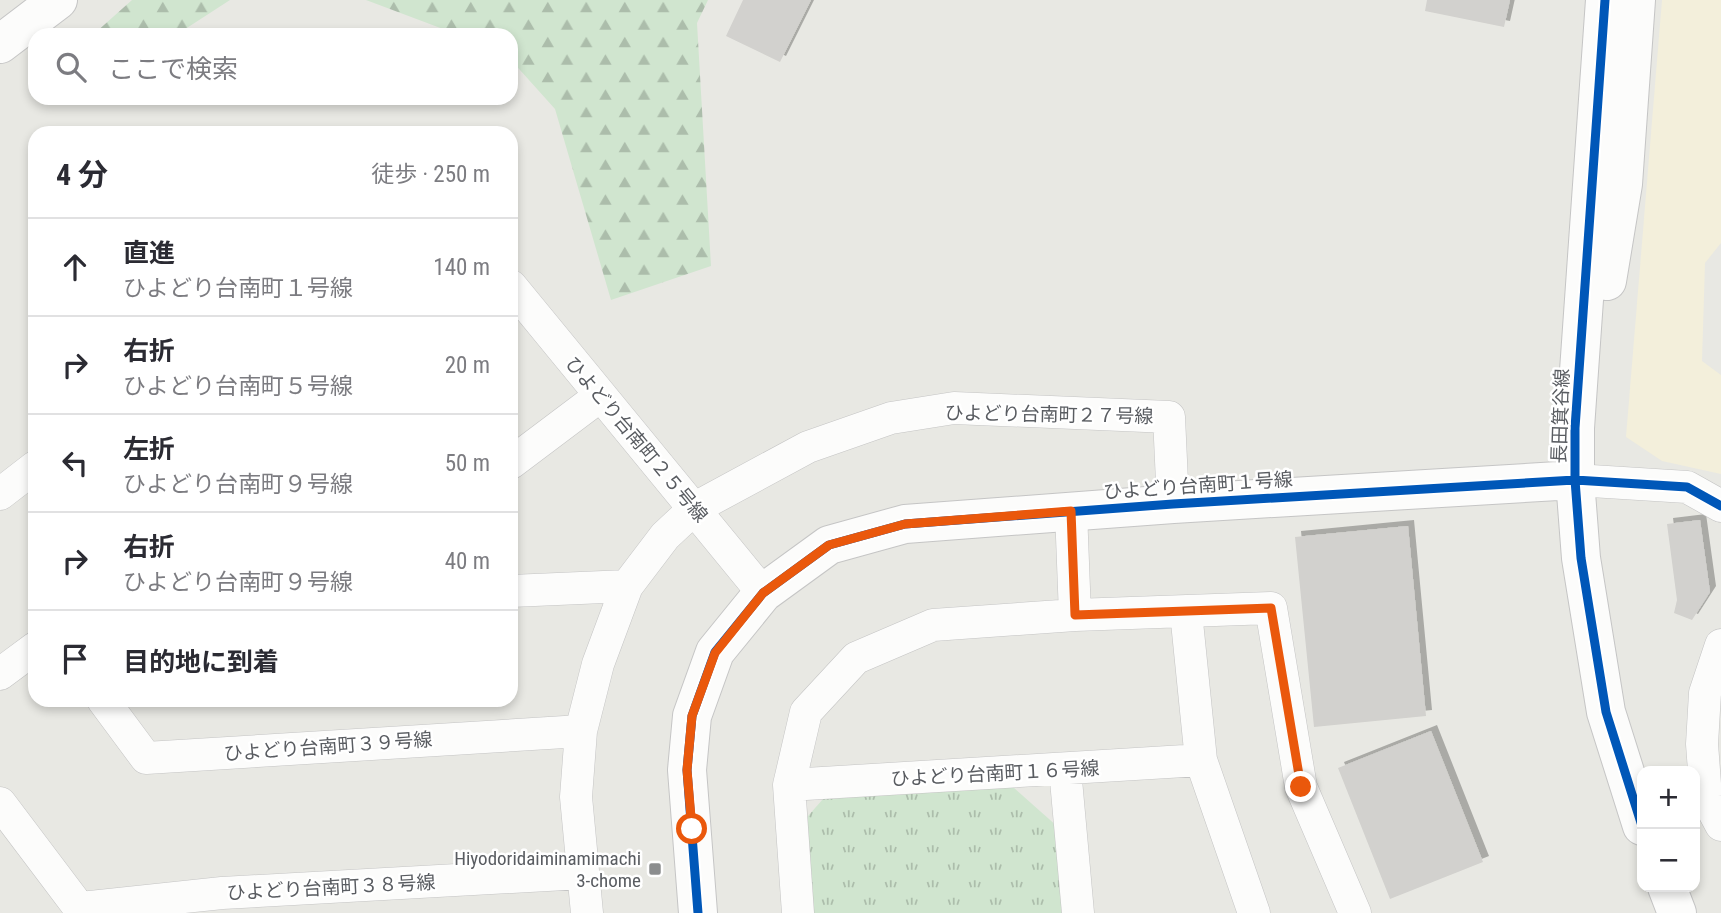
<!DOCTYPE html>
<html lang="ja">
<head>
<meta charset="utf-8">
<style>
  body { margin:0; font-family:"Roboto Condensed","Noto Sans JP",sans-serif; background:#f7f7f7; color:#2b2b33 }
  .controls { position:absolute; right:21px; bottom:21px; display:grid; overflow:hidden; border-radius:14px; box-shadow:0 4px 10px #0003 }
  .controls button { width:63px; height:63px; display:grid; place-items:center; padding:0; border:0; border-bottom:2px solid #e1e1e2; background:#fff; color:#2b2b33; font:35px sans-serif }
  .stop { position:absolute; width:21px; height:21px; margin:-16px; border:5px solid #ea580c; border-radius:50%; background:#fff }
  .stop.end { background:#ea580c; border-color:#fff; box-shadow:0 2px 7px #0008 }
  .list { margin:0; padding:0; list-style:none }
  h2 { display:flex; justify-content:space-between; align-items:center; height:91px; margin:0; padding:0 28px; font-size:30px }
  h2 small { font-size:23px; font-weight:400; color:#7c7c81 }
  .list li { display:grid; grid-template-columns:46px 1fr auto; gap:21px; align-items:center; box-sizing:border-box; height:98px; padding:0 28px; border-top:2px solid #e1e1e2 }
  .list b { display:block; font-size:26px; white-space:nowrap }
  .list p { margin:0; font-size:23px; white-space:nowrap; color:#7c7c81 }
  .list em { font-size:23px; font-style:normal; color:#7c7c81 }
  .icon { flex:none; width:38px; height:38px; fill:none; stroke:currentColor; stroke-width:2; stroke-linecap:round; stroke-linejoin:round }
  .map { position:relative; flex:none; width:1721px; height:913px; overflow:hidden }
  .search { position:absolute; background:#fff; box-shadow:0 4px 10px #0003; left:28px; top:28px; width:490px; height:77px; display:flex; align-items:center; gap:18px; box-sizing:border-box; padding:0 24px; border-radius:21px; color:#7c7c81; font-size:26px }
  .panel { position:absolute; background:#fff; box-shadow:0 4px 10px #0003; left:28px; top:126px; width:490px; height:581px; border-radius:21px }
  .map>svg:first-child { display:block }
  .commercial { fill:#f3efdb }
  .forest { fill:url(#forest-firs) }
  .park { fill:url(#park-tufts) }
  .building { fill:#d2d1ce; filter:url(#shadow) }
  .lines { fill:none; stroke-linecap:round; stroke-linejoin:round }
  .street-casing { stroke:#c4c4c4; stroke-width:33 }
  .secondary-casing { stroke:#c5c5c5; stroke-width:40 }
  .street { stroke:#fcfcfb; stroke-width:32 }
  .secondary { stroke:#fcfcfb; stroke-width:38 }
  .cycleway-casing { stroke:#fff; stroke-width:13 }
  .cycleway { stroke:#0057b8; stroke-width:9 }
  .route { stroke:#ea580c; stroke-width:9 }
  .poi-dot { fill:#8b8d8e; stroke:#fff; stroke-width:2.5 }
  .labels { text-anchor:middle; stroke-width:5; stroke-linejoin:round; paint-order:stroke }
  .street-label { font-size:19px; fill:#595c61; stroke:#fff }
  .poi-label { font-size:19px; fill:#595c61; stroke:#fff; text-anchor:end }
</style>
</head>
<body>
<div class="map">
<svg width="1721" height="913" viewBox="0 0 1721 913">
  <defs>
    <pattern id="forest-firs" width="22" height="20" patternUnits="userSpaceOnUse" patternTransform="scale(1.75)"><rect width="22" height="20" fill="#d0e5cf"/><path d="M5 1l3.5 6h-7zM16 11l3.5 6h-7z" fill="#acbdab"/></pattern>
    <pattern id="park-tufts" width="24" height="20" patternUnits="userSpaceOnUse" patternTransform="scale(1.75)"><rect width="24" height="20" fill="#d0e5cf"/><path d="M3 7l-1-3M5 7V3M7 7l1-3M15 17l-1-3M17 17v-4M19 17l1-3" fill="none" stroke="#acbdab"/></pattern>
    <filter id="shadow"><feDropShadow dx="6" dy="-6" stdDeviation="0" flood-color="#0004"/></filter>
  </defs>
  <rect width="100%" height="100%" fill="#e8e8e3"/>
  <path class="commercial" d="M1662 0H1721V243L1705 263 1702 361 1721 375V474L1662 461 1626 437Z"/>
  <path class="forest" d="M132 0H230L176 35H96L95 33Z
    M366 0H708L697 23 711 266 611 300 555 109 511 60V35H459Z"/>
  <path class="park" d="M1013 787 1058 827 1064 913H811L801 824 823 799Z"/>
  <path class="building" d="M743 0H811L780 62 726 36Z
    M1427 0H1510L1504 27 1425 11Z
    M1700 520 1710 592 1692 620 1674 613 1677 600 1667 524Z
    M1408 526 1426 716 1314 727 1295 537Z
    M1431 731 1483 862 1390 899 1338 768Z"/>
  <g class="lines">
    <g class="street-casing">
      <path id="street" d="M511 286 763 593
        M511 463 600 396
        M1575 480 1687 487 1721 506
        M0 494 35 467
        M1071 511 1075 615
        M511 591 627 586
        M1186 612 1201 760 1254 913
        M1721 645 1705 693 1702 744 1706 797 1721 825
        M0 674 35 648
        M103 700 146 758 581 731
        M1065 769 1078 913
        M789 785 1201 760
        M0 803 83 913
        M81 908 222 893 583 873
        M587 913 576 797 581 731 598 664 627 586 665 536 695 508 808 447 891 418 954 408 1169 417 1173 504
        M798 913 789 785 806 712 856 658 933 625 1075 615 1271 608 1301 787 1355 913"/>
    </g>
    <g class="secondary-casing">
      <path id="secondary" d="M1605 0 1575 428V480L1581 558 1606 712 1642 826
        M0 44 58 0
        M1607 281 1623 184 1636 0
        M1667 887 1677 913
        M698 913 687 770 692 716 715 652 763 593 829 545 905 524 1173 504 1575 480"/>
    </g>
    <use href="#street" class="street"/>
    <use href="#secondary" class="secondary"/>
    <g class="cycleway-casing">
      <path id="cycleway" d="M1605 0 1575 428V480L1581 558 1606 712 1642 826
        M698 913 687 770 692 716 715 652 763 593 829 545 905 524 1173 504 1575 480 1687 487 1721 506"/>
    </g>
    <use href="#cycleway" class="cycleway"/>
  </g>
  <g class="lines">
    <path class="route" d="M692 829 687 770 692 716 715 653 763 593 829 545 905 524 1071 511 1075 615 1271 608 1301 787"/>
  </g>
  <rect class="poi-dot" x="648" y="862" width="14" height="14" rx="3.5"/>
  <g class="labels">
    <g class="street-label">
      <text transform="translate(1049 414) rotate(1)" y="7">ひよどり台南町２７号線</text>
      <text transform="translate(1560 416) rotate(-88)" y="7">長田箕谷線</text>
      <text transform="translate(637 439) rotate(50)" y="7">ひよどり台南町２５号線</text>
      <text transform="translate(1198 485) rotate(-4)" y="7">ひよどり台南町１号線</text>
      <text transform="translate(328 746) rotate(-4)" y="7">ひよどり台南町３９号線</text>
      <text transform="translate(995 773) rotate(-3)" y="7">ひよどり台南町１６号線</text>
      <text transform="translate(331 887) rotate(-3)" y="7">ひよどり台南町３８号線</text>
    </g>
    <g class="poi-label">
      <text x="641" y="865">Hiyodoridaiminamimachi<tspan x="641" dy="22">3-chome</tspan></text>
    </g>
  </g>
</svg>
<div class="controls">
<button>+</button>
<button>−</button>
</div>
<div class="stop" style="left:692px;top:829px"></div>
<div class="stop end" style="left:1301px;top:787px"></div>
<div class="search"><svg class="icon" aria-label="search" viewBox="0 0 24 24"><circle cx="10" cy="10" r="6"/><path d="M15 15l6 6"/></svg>ここで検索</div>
<section class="panel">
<h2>4 分<small>徒歩 · 250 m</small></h2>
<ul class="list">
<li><svg class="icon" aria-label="ahead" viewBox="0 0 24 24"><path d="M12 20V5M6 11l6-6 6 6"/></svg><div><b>直進</b><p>ひよどり台南町１号線</p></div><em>140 m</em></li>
<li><svg class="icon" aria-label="right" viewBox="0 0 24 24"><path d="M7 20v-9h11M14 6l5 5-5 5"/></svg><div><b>右折</b><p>ひよどり台南町５号線</p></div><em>20 m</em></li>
<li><svg class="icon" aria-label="left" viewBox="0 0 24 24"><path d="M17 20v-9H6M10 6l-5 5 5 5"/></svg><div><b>左折</b><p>ひよどり台南町９号線</p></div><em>50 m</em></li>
<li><svg class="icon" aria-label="right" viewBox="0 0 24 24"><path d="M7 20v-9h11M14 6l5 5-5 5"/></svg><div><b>右折</b><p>ひよどり台南町９号線</p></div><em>40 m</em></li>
<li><svg class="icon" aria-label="arrive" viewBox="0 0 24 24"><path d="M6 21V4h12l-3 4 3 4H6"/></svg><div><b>目的地に到着</b></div></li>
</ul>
</section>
</div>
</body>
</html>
